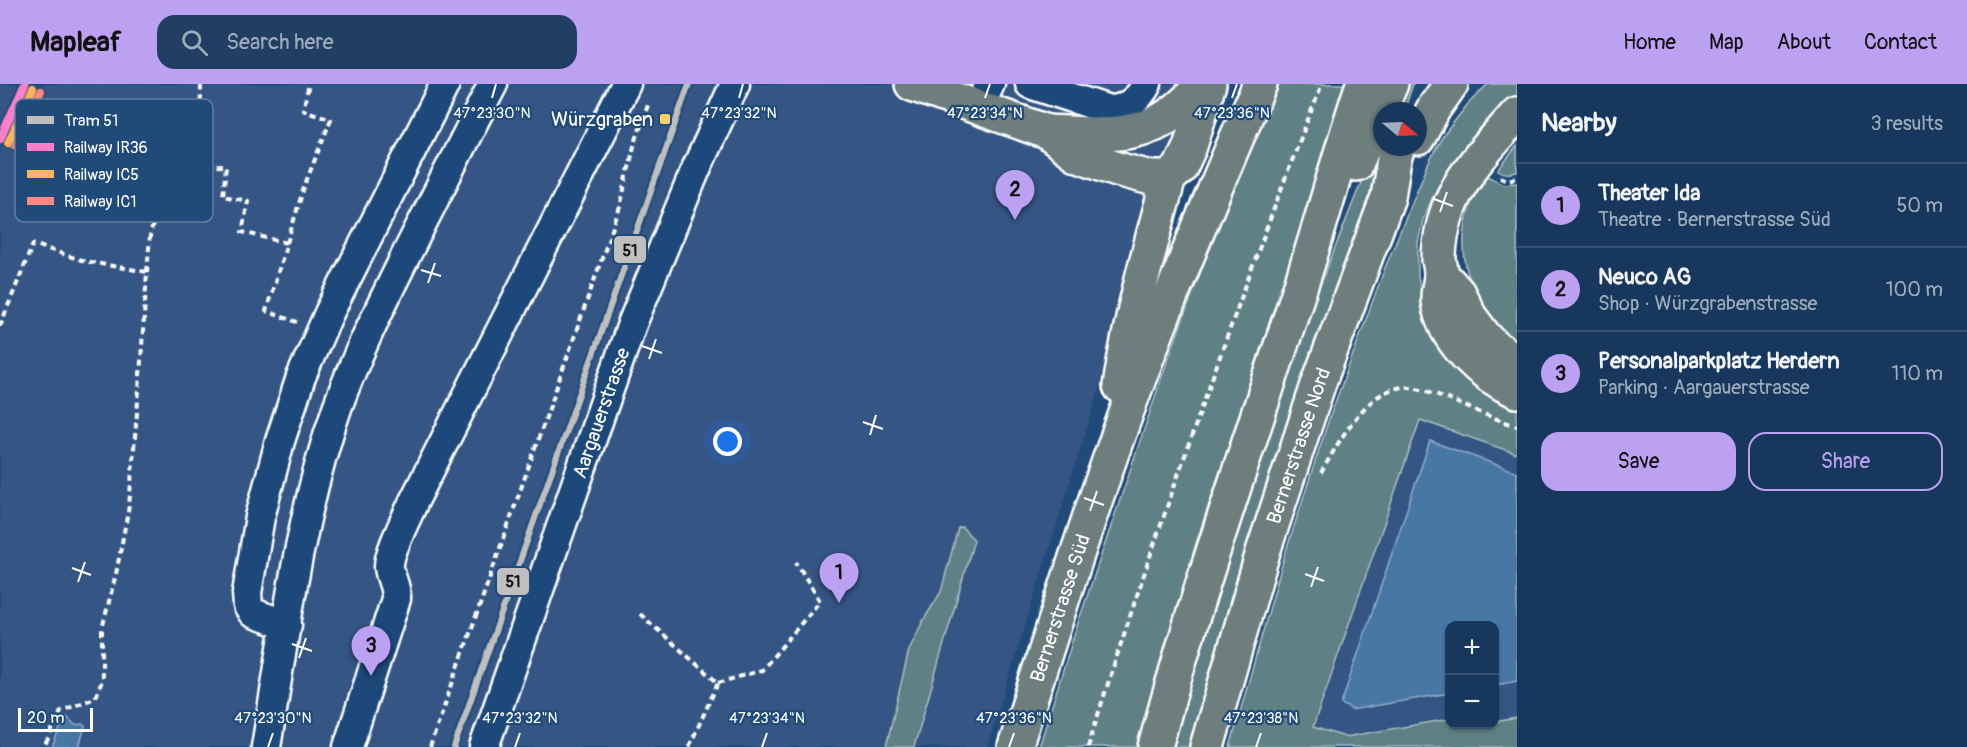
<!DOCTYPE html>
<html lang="en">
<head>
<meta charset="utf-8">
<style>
  body { margin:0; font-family:Pangolin,sans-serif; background:#203f62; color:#f1f3f6 }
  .controls { position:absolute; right:18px; bottom:18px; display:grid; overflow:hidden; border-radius:12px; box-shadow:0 2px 4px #0004 }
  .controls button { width:54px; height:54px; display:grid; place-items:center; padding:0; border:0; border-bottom:2px solid #365272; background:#17385c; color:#f1f3f6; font:30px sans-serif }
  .compass { position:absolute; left:1373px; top:18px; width:54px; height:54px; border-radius:50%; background:#17385c; box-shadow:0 2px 4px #0004; rotate:109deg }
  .scale { position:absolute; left:18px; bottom:15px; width:75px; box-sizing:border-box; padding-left:6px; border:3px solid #fff; border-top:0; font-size:16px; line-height:21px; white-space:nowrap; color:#fff; -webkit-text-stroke:4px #1f4a7a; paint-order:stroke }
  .you { position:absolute; left:728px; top:358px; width:21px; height:21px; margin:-15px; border:4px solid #fff; border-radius:50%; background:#1a73e8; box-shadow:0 0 0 9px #1a73e833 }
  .badge { display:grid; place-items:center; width:39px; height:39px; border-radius:50%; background:#bca0f2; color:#111; font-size:20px; font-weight:700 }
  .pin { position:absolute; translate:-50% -50px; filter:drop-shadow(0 2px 3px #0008) }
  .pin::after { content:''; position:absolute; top:32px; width:21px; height:18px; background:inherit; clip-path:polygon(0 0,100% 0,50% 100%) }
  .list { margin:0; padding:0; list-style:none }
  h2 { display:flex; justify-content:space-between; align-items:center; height:78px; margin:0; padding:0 24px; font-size:26px }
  h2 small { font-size:20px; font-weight:400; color:#9eacbb }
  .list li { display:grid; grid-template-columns:39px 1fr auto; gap:18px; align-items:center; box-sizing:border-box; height:84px; padding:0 24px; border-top:2px solid #365272 }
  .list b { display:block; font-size:22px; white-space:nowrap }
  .list p { margin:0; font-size:20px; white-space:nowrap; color:#9eacbb }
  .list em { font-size:20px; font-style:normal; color:#9eacbb }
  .actions { display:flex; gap:12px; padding:18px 24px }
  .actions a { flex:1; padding:14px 0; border:2px solid #bca0f2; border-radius:18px; text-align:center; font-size:21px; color:#bca0f2 }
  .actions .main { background:#bca0f2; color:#111 }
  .icon { flex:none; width:33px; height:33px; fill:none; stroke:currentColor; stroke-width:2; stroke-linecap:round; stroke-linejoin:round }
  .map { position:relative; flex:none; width:1517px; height:663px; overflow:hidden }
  header { display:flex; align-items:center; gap:36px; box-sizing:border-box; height:84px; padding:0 30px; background:#bca0f2; color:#111 }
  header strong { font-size:28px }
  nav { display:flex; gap:33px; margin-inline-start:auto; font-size:21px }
  .search { width:420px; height:54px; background:#203f62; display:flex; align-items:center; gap:15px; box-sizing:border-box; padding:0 21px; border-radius:18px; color:#9eacbb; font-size:22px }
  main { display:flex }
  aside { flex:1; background:#17385c }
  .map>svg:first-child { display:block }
  .built { fill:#365785 }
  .green { fill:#5e8084; stroke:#aec0c2; stroke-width:1.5 }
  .water { fill:#4678a3; stroke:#90aec8; stroke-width:1.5 }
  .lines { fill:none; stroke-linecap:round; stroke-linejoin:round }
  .minor-casing { stroke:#fff; stroke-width:33 }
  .major-casing { stroke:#fff; stroke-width:38 }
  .highway-casing { stroke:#fff; stroke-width:38 }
  .path { stroke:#fff; stroke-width:4; stroke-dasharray:6 4.5; stroke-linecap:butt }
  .minor { stroke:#1f4a7a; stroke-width:28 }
  .major { stroke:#6d7e7c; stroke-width:33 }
  .highway { stroke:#6d7e7c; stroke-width:33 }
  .rail-1-casing { stroke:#1f4a7a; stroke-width:12 }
  .rail-2-casing { stroke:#1f4a7a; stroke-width:12 }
  .rail-3-casing { stroke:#1f4a7a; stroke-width:12 }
  .rail-1 { stroke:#ff80c8; stroke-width:8 }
  .rail-2 { stroke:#fab35e; stroke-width:8 }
  .rail-3 { stroke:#ff8880; stroke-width:8 }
  .tram-1-casing { stroke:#1f4a7a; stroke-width:10 }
  .tram-1 { stroke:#bfbfbf; stroke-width:6 }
  .ticks { fill:none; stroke:#fff; stroke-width:2 }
  .poi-dot { fill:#ffd166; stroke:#1f4a7a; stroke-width:2 }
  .labels { text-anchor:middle; stroke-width:4.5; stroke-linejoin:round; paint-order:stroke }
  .poi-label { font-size:20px; fill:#fff; stroke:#1f4a7a; text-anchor:end }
  .street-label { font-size:20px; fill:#fff; stroke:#1f4a7a }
  .key { fill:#1f4a7a; stroke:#6280a2; stroke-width:1.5 }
  .key-label { font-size:16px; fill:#fff }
  .ticks-label { font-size:15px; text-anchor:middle; fill:#fff; stroke:#1f4a7a; stroke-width:4.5; stroke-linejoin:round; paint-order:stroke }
  .line-badge { stroke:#1f4a7a; stroke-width:2 }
  .pale-badge-label { font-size:16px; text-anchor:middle; font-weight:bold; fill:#111 }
</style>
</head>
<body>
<header>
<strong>Mapleaf</strong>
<div class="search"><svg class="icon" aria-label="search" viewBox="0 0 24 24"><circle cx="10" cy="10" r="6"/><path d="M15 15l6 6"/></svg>Search here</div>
<nav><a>Home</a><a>Map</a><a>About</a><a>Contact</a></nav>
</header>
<main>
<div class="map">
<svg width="1517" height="663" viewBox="0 0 1517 663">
  <rect width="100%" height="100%" fill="#1f4a7a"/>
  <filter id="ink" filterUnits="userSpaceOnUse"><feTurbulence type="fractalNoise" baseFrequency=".0167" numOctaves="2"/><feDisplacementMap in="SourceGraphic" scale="12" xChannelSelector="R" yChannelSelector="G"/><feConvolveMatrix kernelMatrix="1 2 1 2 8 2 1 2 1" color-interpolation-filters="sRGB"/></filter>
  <g filter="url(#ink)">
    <path class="built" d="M0 0H1186L1166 91 987 663H0Z
      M1420 336 1517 370V388L1430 358 1341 620 1351 626 1449 609V635L1345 653 1313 643Z
      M1517 597V634L1495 638V601Z"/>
    <path class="green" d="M1278 0H1349L1196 459 1137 663H1039L1077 542 1167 278 1203 182Z
      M1401 0H1413L1404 27H1389Z
      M1488 0H1517V44L1496 27 1462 66 1444 92 1433 112 1423 136 1418 159V194L1424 221 1517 321V370L1420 336 1313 643 1345 653 1449 635 1450 640H1494L1495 638 1517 634V663H1230L1285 470 1329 335 1385 184 1428 80 1443 52 1468 20Z
      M1382 45 1391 63 1194 663H1171L1193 580 1300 253Z
      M1517 62V88C1509 90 1504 90 1498 86Z
      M1488 92 1503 100 1517 99V260C1473 229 1452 172 1471 120 1475 110 1482 101 1488 92Z
      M962 443 974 456 914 663H886L909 566 923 537 941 508 958 444Z"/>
    <path class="water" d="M1430 357 1517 388V597L1495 601 1494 542H1450L1449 609 1351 626 1350 624 1341 620Z
      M65 633 68 634 75 641 82 640 85 642 79 663H52Z"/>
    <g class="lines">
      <g class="minor-casing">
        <g id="minor">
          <path d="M1030 0 1109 26C1126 26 1139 15 1147 0"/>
          <path d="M979 24 990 0"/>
          <path d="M287 541 253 529 248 522 247 509 260 433 280 357 301 293 329 229 445 0"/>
          <path d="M266 663C285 550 299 433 337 324 357 268 384 216 410 163 438 108 465 54 493 0"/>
          <path d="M348 663 396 515C397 503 390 494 389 483 388 469 408 431 414 417L626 0"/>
          <path id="s1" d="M484 663 632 240 696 85 735 0"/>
        </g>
      </g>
      <g class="major-casing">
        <g id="major">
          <path d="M912 0 1047 48 1076 70 1117 85 1151 94H1169L1180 84 1190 62 1209 0"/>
          <path d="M1517 30C1496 55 1470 80 1455 110 1445 129 1439 154 1439 176 1440 181 1441 185 1441 190 1441 199 1437 208 1438 217 1443 257 1483 292 1517 307"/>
          <path d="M1047 48C1115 51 1155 58 1202 0"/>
          <path d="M1418 54 1434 24 1451 0"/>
          <path d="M1441 190 1458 209 1470 233 1485 253 1494 262 1517 278"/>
          <path d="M1120 302C1131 231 1150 162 1169 94"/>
          <path id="s2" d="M1015 663C1051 551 1086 438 1127 327 1167 217 1213 108 1260 0"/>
          <path id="s3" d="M1207 663 1263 468 1319 298 1388 113 1394 75 1398 63"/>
        </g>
      </g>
      <g class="highway-casing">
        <path id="highway" d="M1356 80 1391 0
          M1155 663C1196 511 1248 362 1297 213 1321 142 1339 70 1363 0"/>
      </g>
      <path class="path" d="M200 81 201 0
        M1500 93 1508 96 1517 94
        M287 159 304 103 331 35 303 26 309 0
        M147 188 150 152 156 128 183 126 180 83 226 82 223 112 248 117 242 148 287 159 266 227 297 238
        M0 242 33 160 84 177 147 188 139 306 129 422 116 490 102 545V597L95 614 61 627 44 663
        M1321 389C1339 358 1367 301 1409 303 1424 304 1439 312 1453 317 1474 326 1495 335 1517 342
        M640 530 718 599 689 663
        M718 599 762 586 820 517 796 478
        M430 663 620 123 634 62 649 18
        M1088 663C1127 537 1170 413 1214 289 1249 192 1284 95 1322 0"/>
      <use href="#minor" class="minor"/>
      <use href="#major" class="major"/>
      <use href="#highway" class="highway"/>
      <g class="rail-1-casing">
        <path id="rail-1" d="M0 55 25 0"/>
      </g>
      <g class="rail-2-casing">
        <path id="rail-2" d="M8 59 33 4"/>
      </g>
      <g class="rail-3-casing">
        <path id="rail-3" d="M16 62 41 7"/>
      </g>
      <use href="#rail-1" class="rail-1"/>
      <use href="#rail-2" class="rail-2"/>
      <use href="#rail-3" class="rail-3"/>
      <g class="tram-1-casing">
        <path id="tram-1" d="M454 663 689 0"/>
      </g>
      <use href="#tram-1" class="tram-1"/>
    </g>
  </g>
  <path class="ticks" d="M492 14 496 0M739 14 743 0M985 14 990 0M1232 14 1237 0M1434 115 1453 122M1440 128 1447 108M421 186 441 192M428 199 435 179M642 262 662 269M649 275 656 255M863 338 883 345M870 351 876 331M1084 414 1104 421M1090 427 1097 407M72 484 91 491M1305 490 1324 497M78 498 85 478M1311 503 1318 483M292 560 312 567M299 574 306 554M268 663 273 649M515 663 520 649M762 663 767 649M1009 663 1014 649M1256 663 1261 649"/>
  <rect class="poi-dot" x="659" y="29" width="12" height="12" rx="3"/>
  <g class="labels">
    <g class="poi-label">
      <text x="653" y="42">Würzgraben</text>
    </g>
    <g class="street-label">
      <text dy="7" stroke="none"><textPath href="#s1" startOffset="354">Aargauerstrasse</textPath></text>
      <text dy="7" stroke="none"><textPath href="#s3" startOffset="315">Bernerstrasse Nord</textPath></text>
      <text dy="7" stroke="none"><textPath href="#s2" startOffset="146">Bernerstrasse Süd</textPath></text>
    </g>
  </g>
  <rect x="15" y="15" width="198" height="123" rx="9" class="key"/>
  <rect x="27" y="32" width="27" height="8" fill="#bfbfbf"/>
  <rect x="27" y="59" width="27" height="8" fill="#ff80c8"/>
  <rect x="27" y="86" width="27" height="8" fill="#fab35e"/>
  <rect x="27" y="113" width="27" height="8" fill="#ff8880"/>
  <g class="key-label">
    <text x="64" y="42">Tram 51</text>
    <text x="64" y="69">Railway IR36</text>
    <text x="64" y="96">Railway IC5</text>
    <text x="64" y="123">Railway IC1</text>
  </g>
  <g class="ticks-label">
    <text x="492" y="34">47°23'30"N</text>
    <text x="739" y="34">47°23'32"N</text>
    <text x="985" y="34">47°23'34"N</text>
    <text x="1232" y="34">47°23'36"N</text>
    <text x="273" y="639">47°23'30"N</text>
    <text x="520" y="639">47°23'32"N</text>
    <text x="767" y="639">47°23'34"N</text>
    <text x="1014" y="639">47°23'36"N</text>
    <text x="1261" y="639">47°23'38"N</text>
  </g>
  <g class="line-badge">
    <rect x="613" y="151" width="34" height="29" rx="6" fill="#bfbfbf"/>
    <rect x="496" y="483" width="34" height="29" rx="6" fill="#bfbfbf"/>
  </g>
  <g class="pale-badge-label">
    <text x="630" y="172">51</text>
    <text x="513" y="503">51</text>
  </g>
</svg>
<div class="controls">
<button>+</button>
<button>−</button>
</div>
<svg class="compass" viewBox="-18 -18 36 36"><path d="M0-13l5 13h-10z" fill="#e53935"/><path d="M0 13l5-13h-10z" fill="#9eacbb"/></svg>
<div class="scale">20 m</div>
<div class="you"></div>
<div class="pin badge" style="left:839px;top:519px">1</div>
<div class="pin badge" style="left:1015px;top:136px">2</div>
<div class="pin badge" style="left:371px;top:592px">3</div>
</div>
<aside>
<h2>Nearby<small>3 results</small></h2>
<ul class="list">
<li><span class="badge">1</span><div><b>Theater Ida</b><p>Theatre · Bernerstrasse Süd</p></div><em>50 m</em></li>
<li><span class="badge">2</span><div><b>Neuco AG</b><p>Shop · Würzgrabenstrasse</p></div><em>100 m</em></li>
<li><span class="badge">3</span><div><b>Personalparkplatz Herdern</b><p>Parking · Aargauerstrasse</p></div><em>110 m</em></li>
</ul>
<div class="actions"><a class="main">Save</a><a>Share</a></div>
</aside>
</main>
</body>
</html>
